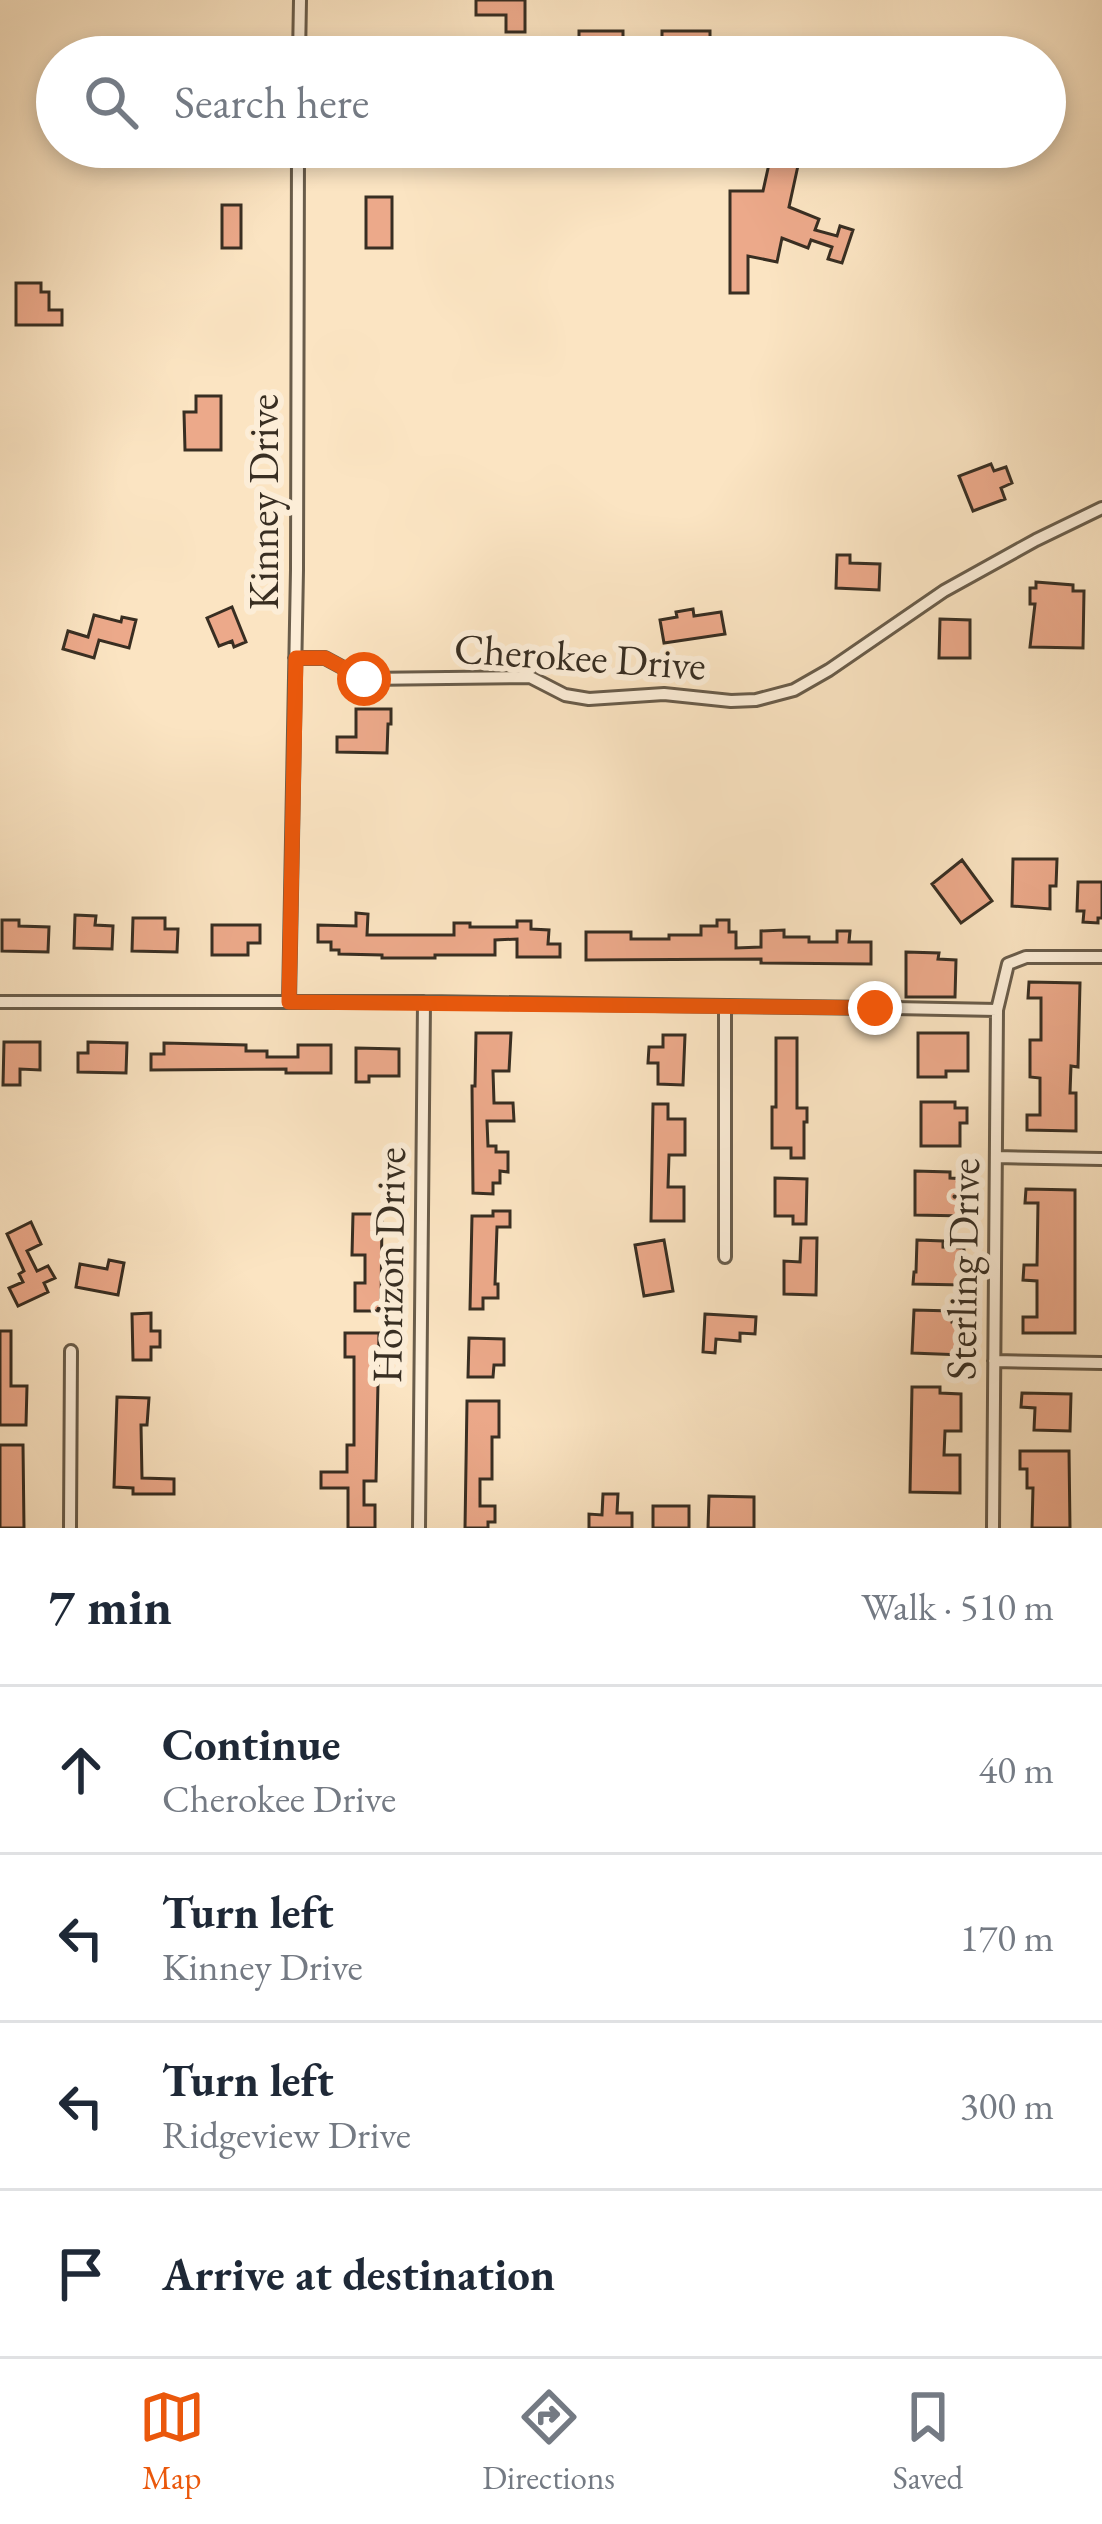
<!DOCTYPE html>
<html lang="en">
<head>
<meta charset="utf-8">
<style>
  body { margin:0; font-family:"EB Garamond",serif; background:#f6f6f7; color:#1f2937 }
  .stop { position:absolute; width:36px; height:36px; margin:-27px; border:9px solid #ea580c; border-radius:50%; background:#fff }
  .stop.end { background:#ea580c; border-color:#fff; box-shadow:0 3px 12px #0008 }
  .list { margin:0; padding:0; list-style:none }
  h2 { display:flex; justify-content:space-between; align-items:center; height:156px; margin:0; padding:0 48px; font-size:51px }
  h2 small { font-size:39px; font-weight:400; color:#747a83 }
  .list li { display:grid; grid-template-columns:78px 1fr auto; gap:36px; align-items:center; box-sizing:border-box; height:168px; padding:0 48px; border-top:3px solid #e0e1e3 }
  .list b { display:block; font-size:45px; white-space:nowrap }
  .list p { margin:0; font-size:39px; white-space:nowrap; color:#747a83 }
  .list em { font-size:39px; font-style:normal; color:#747a83 }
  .icon { flex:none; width:66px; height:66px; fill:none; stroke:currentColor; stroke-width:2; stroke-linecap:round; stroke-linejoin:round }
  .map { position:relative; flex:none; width:1102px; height:1528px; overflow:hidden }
  .search { position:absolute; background:#fff; box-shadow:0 6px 18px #0003; left:36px; right:36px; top:36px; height:132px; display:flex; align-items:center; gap:30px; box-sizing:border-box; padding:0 42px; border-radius:66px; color:#747a83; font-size:45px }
  .sheet { height:828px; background:#fff }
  nav { display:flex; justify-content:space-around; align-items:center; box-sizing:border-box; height:168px; border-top:3px solid #e0e1e3; background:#fff; font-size:33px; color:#747a83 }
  nav a { display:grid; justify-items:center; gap:6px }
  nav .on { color:#ea580c }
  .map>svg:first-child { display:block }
  .building { fill:#eca98a; stroke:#382e22; stroke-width:3 }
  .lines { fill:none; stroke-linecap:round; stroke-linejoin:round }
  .minor-casing { stroke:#695c4a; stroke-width:16 }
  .minor { stroke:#fcedd7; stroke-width:10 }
  .route { stroke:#ea580c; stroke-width:15 }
  .labels { text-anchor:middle; stroke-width:12; stroke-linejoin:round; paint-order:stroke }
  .street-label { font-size:42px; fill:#382e22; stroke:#fcedd7 }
</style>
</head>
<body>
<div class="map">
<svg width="1102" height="1528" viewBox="0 0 1102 1528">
  <rect width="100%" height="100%" fill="#fbe4c2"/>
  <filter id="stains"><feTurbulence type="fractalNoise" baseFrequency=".00167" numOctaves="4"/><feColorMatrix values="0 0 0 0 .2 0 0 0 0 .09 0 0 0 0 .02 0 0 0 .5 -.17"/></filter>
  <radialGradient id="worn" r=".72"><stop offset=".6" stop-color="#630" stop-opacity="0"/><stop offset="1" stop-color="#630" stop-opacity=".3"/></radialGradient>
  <path class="building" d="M476 0H525V32H506V15H476Z
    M579 31H623V57H590V47H579Z
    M662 31H710V57H662Z
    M771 155 799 161 789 207 819 219 815 230 837 236 840 226 853 230 842 263 828 259 832 247 811 240 808 248 782 238 777 262 748 256V293H730V191H763Z
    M366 197H392V248H366Z
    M222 205H241V248H222Z
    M16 283H41V292H49V310H62V325H16Z
    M196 396H221V450H185L184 412H196Z
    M991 464 994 471 1006 467 1012 483 1001 488 1005 499 973 511 959 476Z
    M837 555H850V563L880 564 879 590 836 588Z
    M1036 582 1073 585V591H1084L1083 648 1030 647 1035 604H1030V588H1036Z
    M232 607 246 642 234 647 232 641 219 646 207 618Z
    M693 609 694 616 721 612 725 634 664 643 660 620 677 617 676 612Z
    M94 615 121 622 122 617 136 620 129 648 99 640 94 658 63 649 68 631 88 637Z
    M940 619 970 620V658H939Z
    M356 709H391V724H388L387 753 337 752V737H356Z
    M1013 859H1057L1056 886H1050V909L1012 906Z
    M962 860 992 901 961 923 932 884Z
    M1078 882H1102V918H1098V923L1083 922 1084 911H1077Z
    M356 913 368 914 367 935H454V923H470V927H517V921H531V929L549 930 548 944H560V957H517V939L495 940V955H435V958H382V955L339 954V950H331V942H318V925L356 926Z
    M75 915 96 916 95 925 113 926 112 949 74 948Z
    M133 918H165V929H178L177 952 132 951Z
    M2 920H19V926L49 927 48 952 2 951Z
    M717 920H729V932H736V948L761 947V931L784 930V937H809V942H837V931H850L849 942H871V964L761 963V959L586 960V932H631V939H669V935H701V926H717Z
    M212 925H260V943H248V955H212Z
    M906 952 939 953 938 959 956 960 955 997H906Z
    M1029 982 1080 983 1078 1067 1071 1066 1070 1093H1076V1131L1027 1130V1115H1040V1078L1030 1077V1040H1041V998H1028Z
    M476 1033H511L509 1071H493L494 1103H513L514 1121H487L488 1146H496V1152H508V1172L500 1171V1183H493V1194L473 1193 472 1086H475Z
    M918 1033H968V1071H946V1077H918Z
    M663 1035H685L683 1085 658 1084V1063H648L649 1047H663Z
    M776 1038H797V1108H807V1122H804V1158H791V1148H772V1107H776Z
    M4 1042H40V1070L20 1069V1085H3Z
    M88 1042 127 1043 126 1073 78 1072V1053H88Z
    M164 1043 246 1045V1051H267V1057H298V1045H331V1073H286V1069L151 1070V1054H164Z
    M356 1048 399 1049V1076H369V1082H356Z
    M921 1102H955V1108H967V1123H960V1146H921Z
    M653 1104H668V1119H685V1155H669L668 1187H684V1221H651Z
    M915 1171 950 1172V1178L966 1179 965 1216 915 1215Z
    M775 1178 807 1179 806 1224H793V1216H775Z
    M1026 1189 1075 1190V1333H1023V1317H1037V1281L1023 1280 1024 1265H1037L1038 1203H1025Z
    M493 1211H510V1227H497L495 1284H498V1298H483V1309H470L472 1216H493Z
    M353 1214H382L381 1311H355V1283H365V1255H352Z
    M31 1222 41 1244 27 1251 37 1271 48 1266 55 1278 44 1283 48 1292 18 1306 9 1288 23 1282 19 1274 24 1271 7 1234Z
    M801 1238H817L816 1295 784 1294V1261L800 1262Z
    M664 1240 673 1291 644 1296 635 1245Z
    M917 1240 943 1241V1247L964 1248 963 1285 913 1284 914 1272H916Z
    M109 1260 124 1263 118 1295 76 1287 80 1264 107 1269Z
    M914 1310 952 1311V1322L964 1323 963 1355 912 1353Z
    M151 1313V1331H160V1347H151V1360H133L132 1314Z
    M705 1314 756 1317 755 1334 740 1333V1341L716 1339 715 1353 703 1352Z
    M0 1331H11V1386H27L26 1425H0Z
    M345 1333H379L376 1481H364V1505H375V1528H348V1488H321V1472H347V1445H354V1357H345Z
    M469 1338 504 1339V1365H494L493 1377H468Z
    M912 1387H940V1393L961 1394V1431H945L944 1455H960V1493L910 1492Z
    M1022 1393 1071 1394 1070 1431 1034 1430 1035 1408 1021 1407Z
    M117 1397 149 1398 147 1425H141L142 1478 174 1479V1494H133V1488L114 1487Z
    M467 1401H499V1437H492V1479H480V1506H495V1522H488V1528H465Z
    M0 1445H23L24 1528H0Z
    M1020 1451H1069L1070 1528H1032L1033 1488H1027V1469H1020Z
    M603 1494H618L617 1513H632V1528H589V1514L602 1515Z
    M709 1496 754 1497V1528H708Z
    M653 1506H689V1528H653Z"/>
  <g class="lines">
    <g class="minor-casing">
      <path id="minor" d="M299 57 300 0
        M295 658H325L364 679 530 677 565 695 589 699 664 694 731 701 756 700 794 690 829 670 944 591 1036 540 1102 508
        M0 1002H424L875 1008
        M289 1002 297 570 298 147
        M725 1006V1257
        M893 1008 997 1010
        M996 1157 1102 1159
        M994 1361 1102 1363
        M70 1528 71 1351
        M419 1528 424 1002
        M993 1528 997 1010 1008 964 1026 957H1102"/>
    </g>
    <use href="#minor" class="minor"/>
  </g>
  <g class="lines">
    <path class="route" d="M364 679 325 658H296L289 1002 875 1008"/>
  </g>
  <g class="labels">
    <g class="street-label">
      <text transform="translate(263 502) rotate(-90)" y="15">Kinney Drive</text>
      <text transform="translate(580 656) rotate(4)" y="15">Cherokee Drive</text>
      <text transform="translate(388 1265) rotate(-89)" y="15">Horizon Drive</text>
      <text transform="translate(962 1269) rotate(-89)" y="15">Sterling Drive</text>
    </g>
  </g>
  <rect width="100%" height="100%" filter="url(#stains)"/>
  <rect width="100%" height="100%" fill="url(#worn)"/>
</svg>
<div class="stop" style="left:364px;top:679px"></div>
<div class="stop end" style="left:875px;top:1008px"></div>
<div class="search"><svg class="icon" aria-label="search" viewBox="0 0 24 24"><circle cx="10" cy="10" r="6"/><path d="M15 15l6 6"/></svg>Search here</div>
</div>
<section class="sheet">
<h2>7 min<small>Walk · 510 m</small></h2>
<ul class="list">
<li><svg class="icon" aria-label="ahead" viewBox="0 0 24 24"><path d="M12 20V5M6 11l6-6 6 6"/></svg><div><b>Continue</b><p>Cherokee Drive</p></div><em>40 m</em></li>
<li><svg class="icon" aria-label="left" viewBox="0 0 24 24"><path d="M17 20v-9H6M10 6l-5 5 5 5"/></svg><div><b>Turn left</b><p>Kinney Drive</p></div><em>170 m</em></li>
<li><svg class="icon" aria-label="left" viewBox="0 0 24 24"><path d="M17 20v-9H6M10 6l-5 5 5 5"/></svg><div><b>Turn left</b><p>Ridgeview Drive</p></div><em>300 m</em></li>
<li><svg class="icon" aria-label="arrive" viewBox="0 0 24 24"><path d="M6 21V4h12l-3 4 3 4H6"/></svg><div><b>Arrive at destination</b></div></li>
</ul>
</section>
<nav>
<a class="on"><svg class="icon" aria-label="map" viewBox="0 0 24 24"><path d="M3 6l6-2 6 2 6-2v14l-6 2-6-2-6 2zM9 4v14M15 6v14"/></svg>Map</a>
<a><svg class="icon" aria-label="directions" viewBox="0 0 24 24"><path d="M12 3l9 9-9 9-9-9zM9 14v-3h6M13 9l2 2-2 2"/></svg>Directions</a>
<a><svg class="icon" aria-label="saved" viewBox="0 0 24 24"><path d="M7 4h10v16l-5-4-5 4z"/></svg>Saved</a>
</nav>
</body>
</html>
